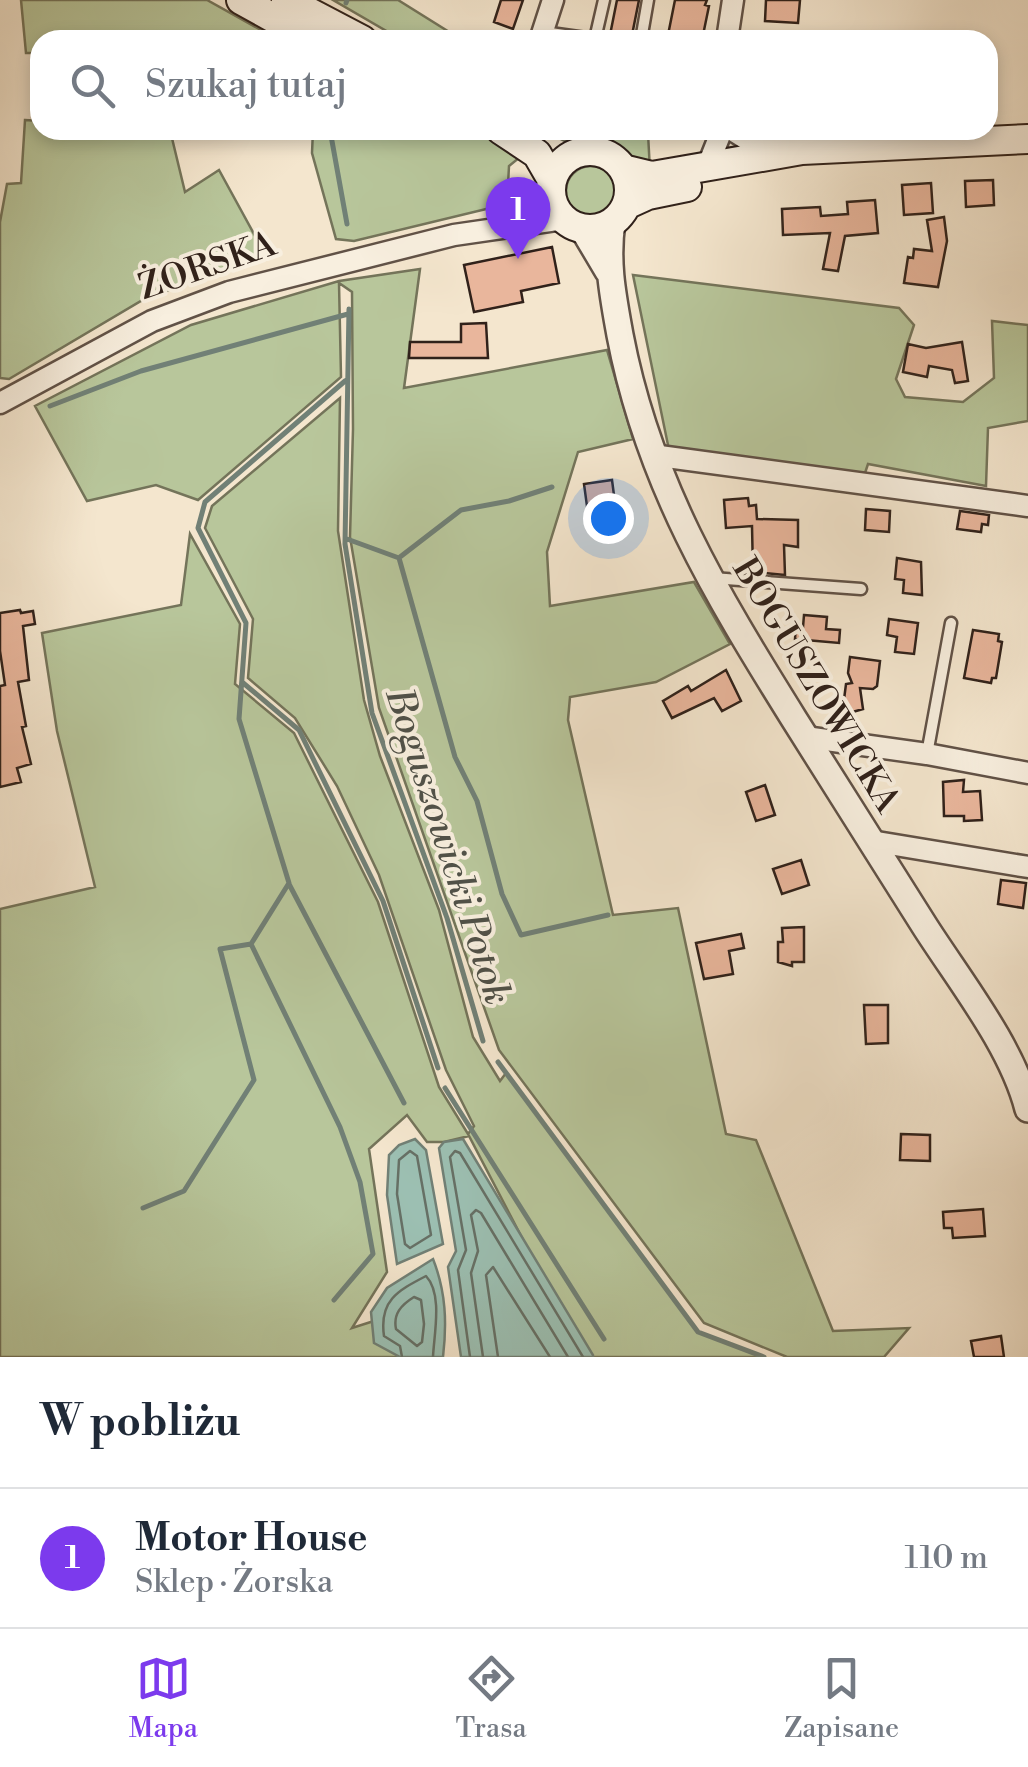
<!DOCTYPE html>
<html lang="pl">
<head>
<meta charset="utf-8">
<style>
  body { margin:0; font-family:"Libre Bodoni",serif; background:#f6f6f7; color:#1f2937 }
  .you { position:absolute; left:608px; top:518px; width:35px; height:35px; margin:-25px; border:8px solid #fff; border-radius:50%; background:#1a73e8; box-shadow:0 0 0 15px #1a73e833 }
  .badge { display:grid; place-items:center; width:65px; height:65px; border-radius:50%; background:#7c3aed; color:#fff; font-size:32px; font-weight:700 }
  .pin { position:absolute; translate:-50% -82px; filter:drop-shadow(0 2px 5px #0008) }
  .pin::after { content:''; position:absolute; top:52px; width:35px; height:30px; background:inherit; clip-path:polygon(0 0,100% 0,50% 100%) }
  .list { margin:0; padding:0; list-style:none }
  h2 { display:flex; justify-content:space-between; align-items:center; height:130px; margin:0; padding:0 40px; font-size:42px }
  h2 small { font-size:32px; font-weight:400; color:#747a83 }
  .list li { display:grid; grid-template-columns:65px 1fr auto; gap:30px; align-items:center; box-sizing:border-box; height:140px; padding:0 40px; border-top:2px solid #e0e1e3 }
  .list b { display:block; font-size:38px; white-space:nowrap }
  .list p { margin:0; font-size:32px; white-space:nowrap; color:#747a83 }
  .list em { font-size:32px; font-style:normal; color:#747a83 }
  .icon { flex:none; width:55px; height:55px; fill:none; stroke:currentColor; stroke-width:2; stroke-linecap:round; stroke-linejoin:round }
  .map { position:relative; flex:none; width:1028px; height:1357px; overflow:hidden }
  .search { position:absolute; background:#fff; box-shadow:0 5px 15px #0003; left:30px; right:30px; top:30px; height:110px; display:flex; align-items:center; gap:25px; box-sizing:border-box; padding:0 35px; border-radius:30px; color:#747a83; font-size:38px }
  .sheet { height:270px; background:#fff }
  nav { display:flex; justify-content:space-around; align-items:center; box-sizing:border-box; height:140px; border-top:2px solid #e0e1e3; background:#fff; font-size:28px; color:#747a83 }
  nav a { display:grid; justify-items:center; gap:5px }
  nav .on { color:#7c3aed }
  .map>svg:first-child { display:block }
  .green { fill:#b8c69b; stroke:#74745a; stroke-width:2.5 }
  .water { fill:#9cc0b3; stroke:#718076; stroke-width:2.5 }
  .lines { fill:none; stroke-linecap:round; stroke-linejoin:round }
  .shore { stroke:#667066; stroke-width:2.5 }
  .stream { stroke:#718076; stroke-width:5 }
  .building { fill:#e9b69c; stroke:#30211a; stroke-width:2.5 }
  .service-casing { stroke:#615247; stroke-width:15 }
  .minor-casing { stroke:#615247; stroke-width:25 }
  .tertiary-casing { stroke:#615247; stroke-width:30 }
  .secondary-casing { stroke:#30211a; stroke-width:32 }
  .service { stroke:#f8efdf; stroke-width:10 }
  .minor { stroke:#f8efdf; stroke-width:20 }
  .tertiary { stroke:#f8efdf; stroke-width:25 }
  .secondary { stroke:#f8efdf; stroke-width:28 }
  .labels { text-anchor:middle; stroke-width:8; stroke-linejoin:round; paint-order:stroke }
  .street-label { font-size:35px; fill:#30211a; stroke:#f8efdf }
  .water-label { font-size:38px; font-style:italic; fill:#505148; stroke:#f8efdf }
</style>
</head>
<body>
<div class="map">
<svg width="1028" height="1357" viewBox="0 0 1028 1357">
  <rect width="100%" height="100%" fill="#f4e6ce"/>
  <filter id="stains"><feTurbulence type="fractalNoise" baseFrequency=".002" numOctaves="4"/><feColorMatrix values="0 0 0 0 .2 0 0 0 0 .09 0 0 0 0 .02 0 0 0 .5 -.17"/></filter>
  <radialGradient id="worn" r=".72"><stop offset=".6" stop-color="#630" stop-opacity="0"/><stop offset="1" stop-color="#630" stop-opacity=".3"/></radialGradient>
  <path class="green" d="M21 0H207L279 40H40V53H26Z
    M333 0H398L462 40H402Z
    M25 120 40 121V130H170L185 192 219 170 266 256 217 271 141 301 9 379 0 378V222L7 184 21 183Z
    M313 130H484L525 153 509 166 507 204 354 241 336 239 312 153Z
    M552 130H633L648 133 650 171 635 168 606 146 593 143 571 144 550 134Z
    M566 191a25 25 0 1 1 50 0a25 25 0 1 1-50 0Z
    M420 269 404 388 607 350 633 439 578 452 547 552 550 606 694 582 730 644 656 682 570 697 568 720 613 915 678 908 726 1134 756 1140 833 1331 909 1328 884 1357H787L704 1323 499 1050 379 708 350 537 353 429 352 292 339 283 341 377 198 500 156 485 87 501 35 406 191 325 339 281Z
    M633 275 899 308 914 325 896 379 905 397 963 402 994 378 992 321 1028 325V421L988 428 986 486 868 464 864 476 669 450Z
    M340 398 338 531 364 700 380 756 439 910 473 1037 500 1081 506 1073 698 1332 764 1357H584L469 1136 444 1142H427L407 1115 369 1149 387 1272 352 1328 377 1320 409 1357H0V909L95 887 57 731 42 633 181 605 190 534 240 624 235 684 294 733 378 902 439 1087 468 1134 474 1126 446 1070 379 875 337 786 295 718 248 678 253 619 205 528 212 506Z"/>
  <path class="water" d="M415 1139 426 1150 443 1244 397 1264 387 1195 389 1155 399 1145Z
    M463 1139 593 1355V1357H461L448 1267 456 1251 439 1148 444 1142Z
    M433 1259C446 1292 447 1323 443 1357H400L374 1343 371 1312 387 1288Z"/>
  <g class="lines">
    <path class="shore" d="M410 1151 417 1156 431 1235 410 1248 405 1244 397 1194 399 1160Z
      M414 1297 421 1300 424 1324 422 1342 417 1346 396 1329C393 1314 401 1305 414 1297Z
      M402 1357 400 1346 384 1336C379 1301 397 1291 426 1276 443 1294 434 1334 433 1357
      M470 1357 458 1270 466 1250 450 1157 455 1151 460 1153 583 1357
      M483 1357 471 1273 478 1251 471 1215 476 1210 481 1213 568 1357
      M498 1357 486 1275 493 1267 550 1357"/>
    <path class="stream" d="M346 3 347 0
      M330 130 347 224
      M349 309 345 544 372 713 447 918 483 1041
      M50 406 141 371 348 314
      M347 539 399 558 455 757 477 801 502 894 521 935 608 915
      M400 557 461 510 509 501 552 487
      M242 682 299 730 383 901 438 1068
      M289 884 404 1103
      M251 944 340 1127 360 1182 373 1254 334 1300
      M498 1062 698 1332 764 1357
      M445 1088 604 1339
      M143 1208 184 1191 254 1080 220 949 251 944 289 883 239 719 246 623 198 528 205 502 345 381"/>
  </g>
  <path class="building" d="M501 0H523L513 29 494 22Z
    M617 0H639L631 40H609Z
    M675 0H707L705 5 709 6 702 40H667Z
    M766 0H800L798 23 765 21Z
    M993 180 994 205 966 207 965 181Z
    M931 183 933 213 904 215 902 185Z
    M875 200 878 233 845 236 838 271 823 269 830 233 783 235 782 209 820 207 821 216 848 214 847 202Z
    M944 217 947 241 938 287 904 283 908 257 913 258 914 249 932 251 927 220Z
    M552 247 559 283 521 291 523 302 474 312 464 265Z
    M486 323 488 358H409L410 342H461V324Z
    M962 342 968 381 955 383 952 370 929 366 927 377 903 372 908 344 926 348Z
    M612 480 617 518 589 521 584 484Z
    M748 498 749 506 756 505 757 519 798 520V547L784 545 785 575 753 572 752 526 726 528 724 500Z
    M866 509 890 511 889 532 865 530Z
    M960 511 989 515 988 525 982 524 981 532 957 529Z
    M897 558 921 562 922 595 903 593 904 580 895 579Z
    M20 610 21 613 33 611 35 624 23 626 29 680 18 682 26 726 22 727 31 764 17 768 21 782 0 787V686L5 685 0 651V613Z
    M804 615 827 617 826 629 840 630 839 643 795 639 796 626 803 627Z
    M889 619 918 623 914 654 895 652 897 637 887 635Z
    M973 630 999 634 998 641 1002 642 996 678H992L991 683 964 678Z
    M850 657 880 661 877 686 873 689 860 688 863 709 842 715 846 684 852 683 848 673Z
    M726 670 741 701 722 711 714 698 672 718 663 701 688 686 691 691Z
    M964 780 963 792 980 791 982 820 964 821V816H944L943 782Z
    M765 785 775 815 756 821 746 792Z
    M801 860 809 885 782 894 773 869Z
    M1001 880 1026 883 1023 908 998 904Z
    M804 927V962H792V966L778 962V942H783L782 928Z
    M741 934 744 948 729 951 733 974 704 979 696 943Z
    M864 1005H888V1043L866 1044Z
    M901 1134 930 1135V1161L900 1160Z
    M983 1209 985 1236 953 1238 952 1228H944L943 1212Z
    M1001 1336 1004 1357H974L971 1341Z"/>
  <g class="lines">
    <g class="service-casing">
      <path id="service" d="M543 32 600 40
        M595 39 604 0
        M641 40 648 0
        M712 578 861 589
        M927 754 951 623"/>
    </g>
    <g class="minor-casing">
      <path id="minor" d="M540 40 553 0
        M727 40 733 0
        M732 130 748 140 785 147
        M708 165 722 130
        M503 217 534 208 551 189
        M0 403 152 321 229 292 454 235 564 219
        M652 455 1028 506
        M805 737 927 754 1028 773
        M871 841 1028 867"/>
    </g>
    <g class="tertiary-casing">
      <path id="tertiary" d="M612 222C606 262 613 296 620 335 648 482 716 594 794 719 837 788 881 856 924 925 959 980 1012 1046 1028 1109
        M583 229 608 271"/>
    </g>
    <g class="secondary-casing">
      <path id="secondary" d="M241 0 313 40
        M286 0 362 40
        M501 130 537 154 552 180
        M551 190a39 39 0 1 1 78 0a39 39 0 1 1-78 0Z
        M623 169 652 176 802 150 1028 139
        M626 205 648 195 687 187"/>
    </g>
    <use href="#service" class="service"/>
    <use href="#minor" class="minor"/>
    <use href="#tertiary" class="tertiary"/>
    <use href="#secondary" class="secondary"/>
  </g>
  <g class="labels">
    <g class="street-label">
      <text transform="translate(207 265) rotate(-19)" y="12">ŻORSKA</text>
      <text transform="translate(817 685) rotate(59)" y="12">BOGUSZOWICKA</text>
    </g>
    <g class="water-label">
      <text transform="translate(449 846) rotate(72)" y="13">Boguszowicki Potok</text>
    </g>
  </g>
  <rect width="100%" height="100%" filter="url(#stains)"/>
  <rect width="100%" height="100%" fill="url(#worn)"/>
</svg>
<div class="you"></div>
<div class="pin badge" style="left:518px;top:259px">1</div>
<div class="search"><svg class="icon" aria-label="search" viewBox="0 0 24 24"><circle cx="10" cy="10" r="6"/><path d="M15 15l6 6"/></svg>Szukaj tutaj</div>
</div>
<section class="sheet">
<h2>W pobliżu<small></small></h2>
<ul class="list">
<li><span class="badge">1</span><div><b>Motor House</b><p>Sklep · Żorska</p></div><em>110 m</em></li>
</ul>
</section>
<nav>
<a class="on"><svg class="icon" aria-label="map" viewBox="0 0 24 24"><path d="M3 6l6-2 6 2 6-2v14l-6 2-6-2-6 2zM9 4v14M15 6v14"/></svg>Mapa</a>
<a><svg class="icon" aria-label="directions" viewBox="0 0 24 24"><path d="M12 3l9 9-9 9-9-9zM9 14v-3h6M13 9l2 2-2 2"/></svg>Trasa</a>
<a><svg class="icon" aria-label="saved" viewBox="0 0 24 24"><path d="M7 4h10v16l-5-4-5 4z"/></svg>Zapisane</a>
</nav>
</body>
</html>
